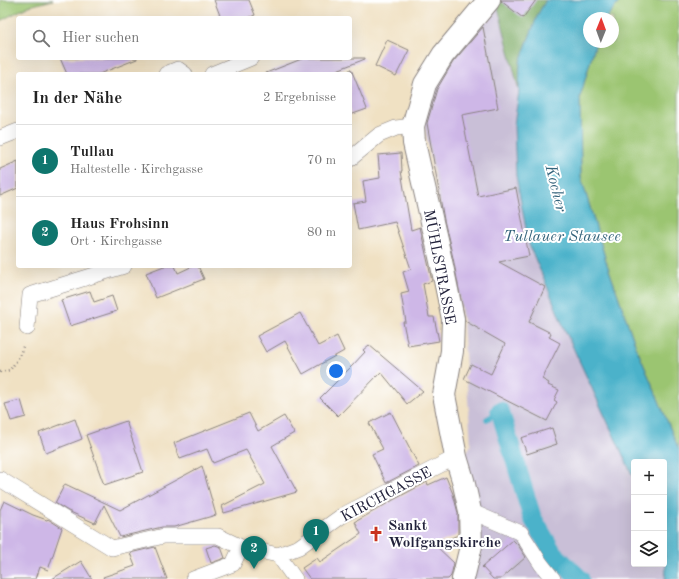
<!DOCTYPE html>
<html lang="de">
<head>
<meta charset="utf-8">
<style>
  body { margin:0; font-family:"Old Standard TT",serif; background:#f2f2f2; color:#222 }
  .controls { position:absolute; right:12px; bottom:12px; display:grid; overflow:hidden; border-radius:4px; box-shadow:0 4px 16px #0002 }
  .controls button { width:36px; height:36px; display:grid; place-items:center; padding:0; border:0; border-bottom:1px solid #e0e0e0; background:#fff; color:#222; font:20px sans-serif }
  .compass { position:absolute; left:583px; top:12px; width:36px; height:36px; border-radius:50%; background:#fff; box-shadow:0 4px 16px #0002; rotate:1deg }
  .you { position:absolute; left:336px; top:371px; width:14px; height:14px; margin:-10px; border:3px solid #fff; border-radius:50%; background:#1a73e8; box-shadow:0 0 0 6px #1a73e833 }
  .badge { display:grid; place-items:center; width:26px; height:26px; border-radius:50%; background:#0f766e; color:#fff; font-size:13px; font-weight:700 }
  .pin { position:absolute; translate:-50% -33px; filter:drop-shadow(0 1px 2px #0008) }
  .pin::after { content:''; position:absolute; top:21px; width:14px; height:12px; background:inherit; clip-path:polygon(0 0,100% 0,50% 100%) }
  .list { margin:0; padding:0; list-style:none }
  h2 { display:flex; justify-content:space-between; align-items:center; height:52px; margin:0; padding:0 16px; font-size:17px }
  h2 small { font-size:13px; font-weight:400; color:#767676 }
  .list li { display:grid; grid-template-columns:26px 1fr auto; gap:12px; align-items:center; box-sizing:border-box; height:72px; padding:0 16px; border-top:1px solid #e0e0e0 }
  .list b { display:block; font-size:15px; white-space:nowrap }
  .list p { margin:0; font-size:13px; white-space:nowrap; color:#767676 }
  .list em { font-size:13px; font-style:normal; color:#767676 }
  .icon { flex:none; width:22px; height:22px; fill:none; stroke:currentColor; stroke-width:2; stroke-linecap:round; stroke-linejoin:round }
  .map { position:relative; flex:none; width:679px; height:579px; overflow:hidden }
  .search { position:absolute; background:#fff; box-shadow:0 4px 16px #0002; left:16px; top:16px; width:336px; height:44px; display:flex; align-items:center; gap:10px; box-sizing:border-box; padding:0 14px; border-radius:4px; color:#767676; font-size:15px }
  .panel { position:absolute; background:#fff; box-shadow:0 4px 16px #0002; left:16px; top:72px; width:336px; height:196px; border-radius:4px }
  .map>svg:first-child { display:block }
  .industrial { fill:#c9bfd7 }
  .green { fill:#9bc571; stroke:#5e7456 }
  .forest { fill:#7caa63; stroke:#4f664f }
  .water { fill:#4bb2ca; stroke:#366a82 }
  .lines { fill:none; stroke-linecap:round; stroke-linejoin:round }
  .stream { stroke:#4bb2ca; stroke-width:5.5 }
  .canal { stroke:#4bb2ca; stroke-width:19 }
  .building { fill:#ceb7e7 }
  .street-casing { stroke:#89827f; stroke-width:16 }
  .secondary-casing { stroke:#89827f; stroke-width:24 }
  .path { stroke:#89827f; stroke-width:2.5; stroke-dasharray:1 3; stroke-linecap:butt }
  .street { stroke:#fff; stroke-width:15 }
  .secondary { stroke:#fff; stroke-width:22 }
  .labels { text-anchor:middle; stroke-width:4; stroke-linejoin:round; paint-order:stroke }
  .street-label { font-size:15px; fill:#22223b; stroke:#fff }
  .poi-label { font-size:15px; font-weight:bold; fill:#22223b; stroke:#fff; text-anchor:start }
  .water-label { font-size:16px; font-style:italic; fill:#34637b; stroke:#fff }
</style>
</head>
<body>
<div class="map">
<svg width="679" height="579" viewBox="0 0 679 579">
  <rect width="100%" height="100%" fill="#fff"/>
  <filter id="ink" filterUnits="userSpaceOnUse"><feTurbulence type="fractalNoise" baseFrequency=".025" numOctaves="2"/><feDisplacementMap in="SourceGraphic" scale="8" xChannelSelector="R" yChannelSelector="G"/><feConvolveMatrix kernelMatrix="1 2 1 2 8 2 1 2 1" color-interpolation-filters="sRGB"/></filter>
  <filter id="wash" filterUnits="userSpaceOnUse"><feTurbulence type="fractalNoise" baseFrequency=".012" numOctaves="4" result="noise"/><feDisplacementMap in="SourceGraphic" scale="16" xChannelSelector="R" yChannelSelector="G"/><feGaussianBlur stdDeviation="0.9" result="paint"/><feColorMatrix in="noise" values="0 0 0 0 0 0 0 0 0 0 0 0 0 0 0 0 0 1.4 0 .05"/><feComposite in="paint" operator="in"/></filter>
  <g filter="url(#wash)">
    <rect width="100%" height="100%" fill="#f0e1c3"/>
    <path class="industrial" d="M497 3 519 91 514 125 516 176 529 245 564 328 634 479V564H664V547L666 568 665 579H471L465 455 471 445 463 322 424 124 431 79Z"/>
    <path class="green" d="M0 0H53L29 6 0 21Z
      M620 0H679V450L657 396 636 347 607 264 581 177 580 97 596 42H613V18H606Z"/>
    <path class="forest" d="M500 0H546L538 14 520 62 519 91 497 3Z"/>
    <path class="water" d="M546 0H621L606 18H589V42H596L580 97 581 177 607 264 636 347 657 396 679 450V579H665L666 568 664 546V462H634V479L564 328 544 279 529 245 516 176 514 125 519 91 520 62 538 14Z"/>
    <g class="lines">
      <path class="stream" d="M487 419 500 411"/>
      <path class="canal" d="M500 411 532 517 553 553 580 579"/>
    </g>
    <g id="blocks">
      <path class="building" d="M214 0H249L255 15 248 18H221Z
        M501 0H536L523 18 501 1Z
        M483 27 498 108 462 115 478 196 516 188 529 256 499 262 545 287 529 322 551 333 549 337 560 343 542 379 549 383 548 385 559 390 554 400 557 402 547 421 464 379 471 364 491 374 505 344 465 321 453 258 444 220 427 123 437 89 453 62Z
        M387 40 409 50 396 76 375 66Z
        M60 58H137V59L99 74H67Z
        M304 58H365V59L327 74H266V73Z
        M350 69H351L367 109 350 115Z
        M401 153 402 171H401L411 230 420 227 432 281 423 284 429 317H434L439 341 408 346 403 322H406L401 294 409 292 403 272 411 269 395 222 358 230 353 203 366 201 363 181 380 178 378 155Z
        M18 161V188L0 196V169Z
        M164 266H175L178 273 193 266H198L204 279 156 298 146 273Z
        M90 291 94 302 112 296 117 311 70 326 61 300Z
        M300 313 318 346 337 336 344 351 303 374 285 341 266 352 257 336Z
        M369 345 423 391 407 404 381 372 338 416 320 398 352 366 365 352 363 350Z
        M21 400 26 417 11 421 5 404Z
        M391 412 419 466 386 483 372 454 383 449 369 423Z
        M249 413 258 431 284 416 294 433 272 446 297 492 224 513 222 506 265 484 246 450 213 463 207 449 180 459 174 443Z
        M75 419 82 439 46 453 39 433Z
        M126 421 143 472 104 485 86 435Z
        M552 428 557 444 527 454 521 438Z
        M202 466 216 515 174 527H162L120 537 104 505 95 523 68 511 55 503 65 484 120 510Z
        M446 477 453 494 458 513V535L435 545 454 563 451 576 448 579H310L302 568 317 558 320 562 361 534 355 522 395 499 427 482 428 485Z
        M4 501 33 515 47 520 48 519 62 528 48 570 40 567 36 579H0V510Z
        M513 540 518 545 526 557 501 579H493L482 567Z
        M215 545 221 547 225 558 211 563 206 548Z
        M155 547 167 579H104L103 577 135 566 130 553Z
        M81 561 92 579H52Z"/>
    </g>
  </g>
  <g filter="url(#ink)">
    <use href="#blocks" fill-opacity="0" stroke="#89827f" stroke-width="1"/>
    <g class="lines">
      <g class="street-casing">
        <path id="street" d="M166 74 178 69 185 74
          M212 74 251 58
          M0 138 18 131
          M350 159 379 135 396 128 413 126
          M27 328 30 295 124 266
          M0 479 112 548 164 536H218L241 547 278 555 299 547 343 515 456 457
          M470 511 521 533 541 564 553 579
          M278 555 295 579
          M193 579 233 564 241 547"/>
      </g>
      <g class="secondary-casing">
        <path id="secondary" d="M463 579 471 546 470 511 463 480 456 457 444 395 452 351 453 319 441 261 414 143 413 126 425 84 443 55 489 0"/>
      </g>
      <path class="path" d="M0 372 10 370 19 357 24 344"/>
      <use href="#street" class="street"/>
      <use href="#secondary" class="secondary"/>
    </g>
  </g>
  <defs>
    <g id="church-bare" transform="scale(1.2)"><path d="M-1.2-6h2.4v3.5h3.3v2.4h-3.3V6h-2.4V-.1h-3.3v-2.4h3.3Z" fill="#c8321e" stroke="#fff" stroke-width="2.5" paint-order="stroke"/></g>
  </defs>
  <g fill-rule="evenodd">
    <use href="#church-bare" x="376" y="534"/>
  </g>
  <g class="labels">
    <g class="street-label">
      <text transform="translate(440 267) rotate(79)" y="5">MÜHLSTRASSE</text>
      <text transform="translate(386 494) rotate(-28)" y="5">KIRCHGASSE</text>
    </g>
    <g class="poi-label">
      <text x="388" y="530">Sankt<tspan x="388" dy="17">Wolfgangskirche</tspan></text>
    </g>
    <g class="water-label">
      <text transform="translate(557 188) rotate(76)" y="6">Kocher</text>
      <text x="562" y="241">Tullauer Stausee</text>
    </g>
  </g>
</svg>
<div class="controls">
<button>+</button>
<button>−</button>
<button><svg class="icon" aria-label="layers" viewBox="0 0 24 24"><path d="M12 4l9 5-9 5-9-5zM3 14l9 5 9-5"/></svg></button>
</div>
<svg class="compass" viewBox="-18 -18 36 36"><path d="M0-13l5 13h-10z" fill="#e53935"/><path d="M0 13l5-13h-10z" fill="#767676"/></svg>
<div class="you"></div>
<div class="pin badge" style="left:316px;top:552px">1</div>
<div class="pin badge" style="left:254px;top:569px">2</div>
<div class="search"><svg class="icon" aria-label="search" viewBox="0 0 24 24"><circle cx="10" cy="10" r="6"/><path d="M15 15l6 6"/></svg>Hier suchen</div>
<section class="panel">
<h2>In der Nähe<small>2 Ergebnisse</small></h2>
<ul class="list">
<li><span class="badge">1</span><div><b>Tullau</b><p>Haltestelle · Kirchgasse</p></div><em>70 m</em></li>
<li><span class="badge">2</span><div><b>Haus Frohsinn</b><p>Ort · Kirchgasse</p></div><em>80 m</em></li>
</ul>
</section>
</div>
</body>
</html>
